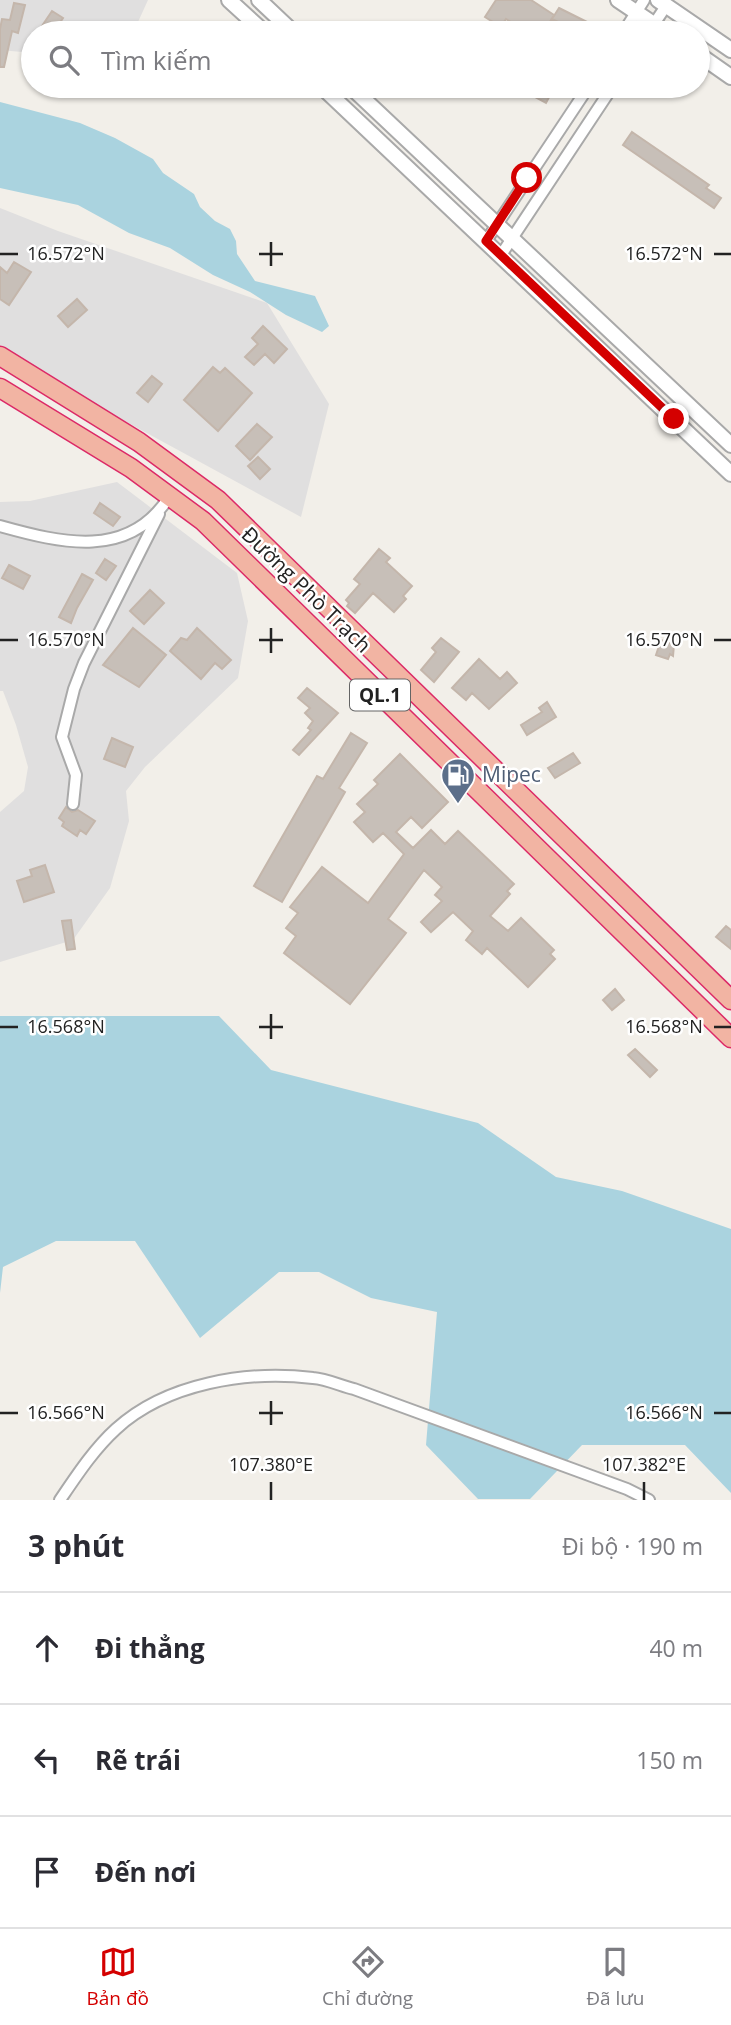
<!DOCTYPE html>
<html lang="vi">
<head>
<meta charset="utf-8">
<style>
  body { margin:0; font-family:"Open Sans",sans-serif; background:#f2f2f3; color:#2b2b33 }
  .stop { position:absolute; width:21px; height:21px; margin:-16px; border:5px solid #d40000; border-radius:50%; background:#fff }
  .stop.end { background:#d40000; border-color:#fff; box-shadow:0 2px 7px #0008 }
  .list { margin:0; padding:0; list-style:none }
  h2 { display:flex; justify-content:space-between; align-items:center; height:91px; margin:0; padding:0 28px; font-size:30px }
  h2 small { font-size:23px; font-weight:400; color:#7c7c81 }
  .list li { display:grid; grid-template-columns:46px 1fr auto; gap:21px; align-items:center; box-sizing:border-box; height:112px; padding:0 28px; border-top:2px solid #e1e1e2 }
  .list b { display:block; font-size:26px; white-space:nowrap }
  .list em { font-size:23px; font-style:normal; color:#7c7c81 }
  .icon { flex:none; width:38px; height:38px; fill:none; stroke:currentColor; stroke-width:2; stroke-linecap:round; stroke-linejoin:round }
  .map { position:relative; flex:none; width:731px; height:1500px; overflow:hidden }
  .search { position:absolute; background:#fff; box-shadow:0 2px 5px #0004; left:21px; right:21px; top:21px; height:77px; display:flex; align-items:center; gap:18px; box-sizing:border-box; padding:0 24px; border-radius:38px; color:#7c7c81; font-size:26px }
  .sheet { height:427px; background:#fff }
  nav { display:flex; justify-content:space-around; align-items:center; box-sizing:border-box; height:98px; border-top:2px solid #e1e1e2; background:#fff; font-size:19px; color:#7c7c81 }
  nav a { display:grid; justify-items:center; gap:4px }
  nav .on { color:#d40000 }
  .map>svg:first-child { display:block }
  .residential { fill:#e0dfdf }
  .water { fill:#aad3df }
  .building { fill:#c7bfb8; stroke:#c4b6ab; stroke-width:2 }
  .lines { fill:none; stroke-linecap:round; stroke-linejoin:round }
  .minor-casing { stroke:#a9a9a9; stroke-width:14 }
  .tertiary-casing { stroke:#a9a9a9; stroke-width:18 }
  .trunk-casing { stroke:#dc2a67; stroke-width:21 }
  .minor { stroke:#fff; stroke-width:10 }
  .tertiary { stroke:#fff; stroke-width:14 }
  .trunk { stroke:#f2b4a3; stroke-width:18 }
  .route { stroke:#d40000; stroke-width:9 }
  .ticks { fill:none; stroke:#222; stroke-width:2.5 }
  .labels { text-anchor:middle; stroke-width:5; stroke-linejoin:round; paint-order:stroke }
  .shield { fill:#fff; stroke:#646464; stroke-width:2 }
  .shield-label { font-size:19px; font-weight:bold; fill:#222 }
  .street-label { font-size:21px; fill:#222; stroke:#fff }
  .service-label { font-size:21px; fill:#4e5e75; stroke:#fff; text-anchor:start }
  .ticks-label { font-size:18px; text-anchor:middle; fill:#222; stroke:#fff; stroke-width:5; stroke-linejoin:round; paint-order:stroke }
</style>
</head>
<body>
<div class="map">
<svg width="731" height="1500" viewBox="0 0 731 1500">
  <rect width="100%" height="100%" fill="#f2efe9"/>
  <path class="residential" d="M0 0H148L133 33H33V53L0 50Z
    M0 208 58 231 267 303 329 404 301 517 0 353Z
    M117 482 237 573 248 621 238 678 145 767 126 791 129 821 110 888 73 940 0 962V812L24 791 28 767 16 725 3 691H0V502L30 501Z"/>
  <path class="water" d="M0 102 80 123 115 138 153 159 163 173 194 194 200 207 215 221 230 229 236 241 237 254 255 281 315 296 329 326 322 332 286 315 250 292 213 275 170 248 129 233 78 205 0 188Z
    M0 1016H219L271 1070 478 1123 556 1177 622 1191 731 1229V1493L685 1445H582L530 1499H478L426 1445 437 1312 371 1298 319 1272H279L200 1338 135 1241H56L3 1267 0 1293Z"/>
  <path class="building" d="M496 0H531L554 15 543 33H521L523 30 506 19 501 27 485 17Z
    M14 3 25 5 18 33 12 31 4 67H0V29L2 19 10 20Z
    M559 8 609 33H580L552 19Z
    M52 11 63 18 53 33H48L42 26Z
    M515 86H555L546 103Z
    M632 132 709 185 706 188 721 198 714 208 623 145Z
    M14 262 31 272 9 305 0 299V267L7 273Z
    M77 299 87 310 68 327 58 316Z
    M263 326 287 349 274 363 265 354 254 365 245 357 258 344 252 338Z
    M213 367 220 373 225 368 252 393 218 431 184 400Z
    M152 376 162 384 148 402 137 393Z
    M257 424 272 437 250 460 236 446Z
    M258 457 270 469 260 479 248 466Z
    M100 503 120 517 113 526 94 513Z
    M379 549 390 558 386 562 412 586 403 596 406 599 394 612 373 593 355 613 347 606 349 603 346 600 360 584 354 579Z
    M105 559 116 566 106 580 96 573Z
    M9 565 30 576 23 589 2 578Z
    M82 574 93 580 77 608 71 623 59 617Z
    M150 590 164 603 144 624 130 611Z
    M133 628 166 655 139 687 103 665Z
    M197 628 231 660 222 669 215 663 201 679 170 651 181 638 187 640Z
    M441 638 459 652 434 682 421 670 436 652 432 648Z
    M661 640 674 645 673 656 670 654 668 659 656 655Z
    M479 659 500 679 507 672 517 683 489 709 472 693 466 700 452 688Z
    M307 688 338 713 299 755 293 750 311 730 308 728 313 721 305 713 310 708 298 698Z
    M547 702 556 717 527 735 521 725 542 712 539 708Z
    M351 733 367 743 339 788 345 792 282 902 254 886 317 776 323 779Z
    M112 738 133 747 125 767 104 759Z
    M573 753 580 763 555 778 548 768Z
    M400 754 448 802 422 828 411 817 396 832 413 848 431 830 445 844 458 831 514 884 507 891 510 894 490 916 508 931 521 918 554 950 550 954 555 959 528 987 487 948 482 954 466 940 473 931 453 912 431 932 421 922 442 901 435 895 442 887 424 870 388 919 406 933 350 1004 284 953 296 936 286 928 298 913 290 907 322 867 368 903 404 854 383 833 373 842 354 822 365 812 357 804 378 784 374 780Z
    M66 807 72 812 78 810 95 821 86 834 80 830 77 836 62 826 64 822 59 818Z
    M45 865 54 892 24 902 17 881 32 876 30 870Z
    M71 920 75 949 67 950 62 921Z
    M726 926 731 930V949L716 937Z
    M615 989 624 1000 612 1010 603 1000Z
    M635 1049 657 1070 650 1077 628 1055Z"/>
  <g class="lines">
    <g class="minor-casing">
      <path id="minor" d="M623 33 644 0
        M648 33 666 6
        M486 241 589 86
        M501 255 613 86
        M0 526C61 543 129 560 169 497
        M73 804 76 775 62 737 74 689 84 663 159 514
        M60 1500C77 1475 94 1449 116 1429 166 1383 248 1370 313 1378 327 1379 341 1386 354 1389L627 1489 649 1500"/>
    </g>
    <g class="tertiary-casing">
      <path id="tertiary" d="M229 0 265 33
        M259 0 294 33
        M618 0 667 33
        M658 0 731 50
        M698 54 731 77
        M321 86 731 474
        M350 86 731 445"/>
    </g>
    <g class="trunk-casing">
      <path id="trunk" d="M0 356 139 442 218 500 731 1000
        M0 388 131 468 203 521 731 1038"/>
    </g>
    <use href="#minor" class="minor"/>
    <use href="#tertiary" class="tertiary"/>
    <use href="#trunk" class="trunk"/>
  </g>
  <g class="lines">
    <path class="route" d="M527 178 486 241 674 419"/>
  </g>
  <path class="ticks" d="M271 242V266M0 254H18M259 254H283M714 254H731M271 628V653M0 640H18M259 640H283M714 640H731M271 1014V1039M0 1027H18M259 1027H283M714 1027H731M271 1401V1425M0 1413H18M259 1413H283M714 1413H731M271 1482V1500M644 1482V1500"/>
  <defs>
    <g id="fuel-pin" transform="scale(1.75)"><path d="M0 17L-7.5 6A9.5 9.5 0 1 1 7.5 6Z" fill="#5c6f8a" stroke="#fff"/><path d="M-5.5-6h7V0h2V4h1.3V-2.5L3-4.5l.8-.8L6-3V5H2.5V1h-1V6h-7ZM-4.2-4.7v3.2H.2V-4.7Z" fill="#fff"/></g>
  </defs>
  <g fill-rule="evenodd">
    <use href="#fuel-pin" x="458" y="775"/>
  </g>
  <g class="labels">
    <rect class="shield" x="350" y="679.5" width="60" height="31" rx="5"/>
    <g class="shield-label">
      <text x="380" y="702">QL.1</text>
    </g>
    <g class="street-label">
      <text transform="translate(306 590) rotate(44)" y="7">Đường Phò Trạch</text>
    </g>
    <g class="service-label">
      <text x="482" y="782">Mipec</text>
    </g>
  </g>
  <g class="ticks-label">
    <text x="66" y="260">16.572°N</text>
    <text x="664" y="260">16.572°N</text>
    <text x="66" y="646">16.570°N</text>
    <text x="664" y="646">16.570°N</text>
    <text x="66" y="1033">16.568°N</text>
    <text x="664" y="1033">16.568°N</text>
    <text x="66" y="1419">16.566°N</text>
    <text x="664" y="1419">16.566°N</text>
    <text x="271" y="1471">107.380°E</text>
    <text x="644" y="1471">107.382°E</text>
  </g>
</svg>
<div class="stop" style="left:527px;top:178px"></div>
<div class="stop end" style="left:674px;top:419px"></div>
<div class="search"><svg class="icon" aria-label="search" viewBox="0 0 24 24"><circle cx="10" cy="10" r="6"/><path d="M15 15l6 6"/></svg>Tìm kiếm</div>
</div>
<section class="sheet">
<h2>3 phút<small>Đi bộ · 190 m</small></h2>
<ul class="list">
<li><svg class="icon" aria-label="ahead" viewBox="0 0 24 24"><path d="M12 20V5M6 11l6-6 6 6"/></svg><div><b>Đi thẳng</b></div><em>40 m</em></li>
<li><svg class="icon" aria-label="left" viewBox="0 0 24 24"><path d="M17 20v-9H6M10 6l-5 5 5 5"/></svg><div><b>Rẽ trái</b></div><em>150 m</em></li>
<li><svg class="icon" aria-label="arrive" viewBox="0 0 24 24"><path d="M6 21V4h12l-3 4 3 4H6"/></svg><div><b>Đến nơi</b></div></li>
</ul>
</section>
<nav>
<a class="on"><svg class="icon" aria-label="map" viewBox="0 0 24 24"><path d="M3 6l6-2 6 2 6-2v14l-6 2-6-2-6 2zM9 4v14M15 6v14"/></svg>Bản đồ</a>
<a><svg class="icon" aria-label="directions" viewBox="0 0 24 24"><path d="M12 3l9 9-9 9-9-9zM9 14v-3h6M13 9l2 2-2 2"/></svg>Chỉ đường</a>
<a><svg class="icon" aria-label="saved" viewBox="0 0 24 24"><path d="M7 4h10v16l-5-4-5 4z"/></svg>Đã lưu</a>
</nav>
</body>
</html>
